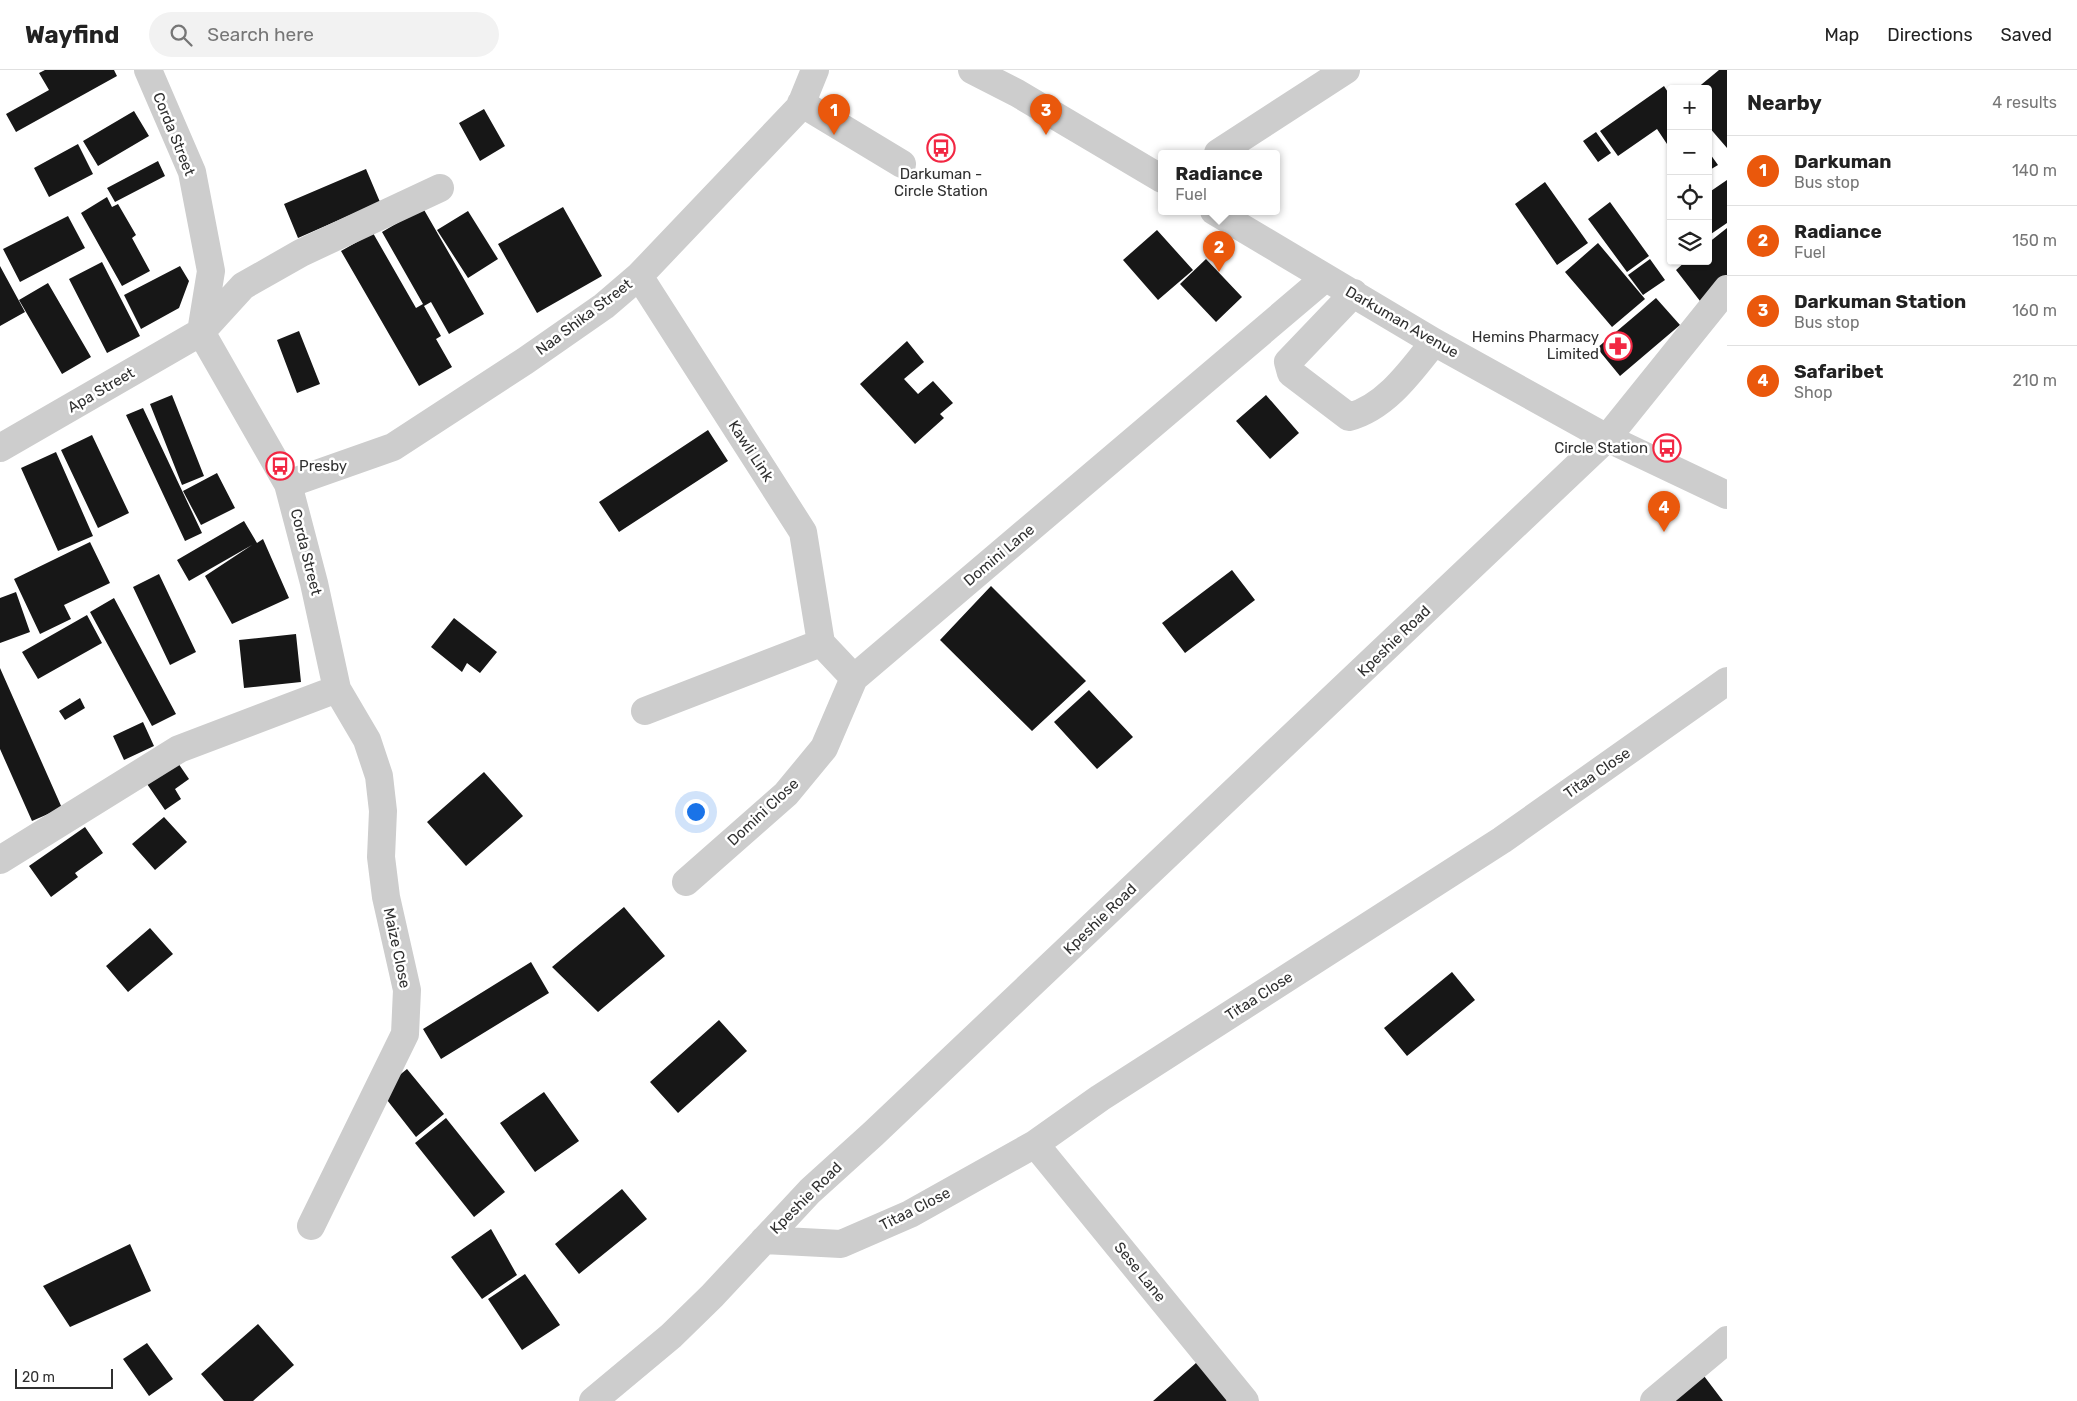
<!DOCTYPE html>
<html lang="en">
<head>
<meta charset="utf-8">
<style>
  body { margin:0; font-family:Rubik,sans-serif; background:#f2f2f2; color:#222 }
  .controls { position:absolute; right:15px; top:15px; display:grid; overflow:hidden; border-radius:5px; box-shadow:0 1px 4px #0004 }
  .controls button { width:45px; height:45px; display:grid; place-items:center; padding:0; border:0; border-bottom:1px solid #e0e0e0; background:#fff; color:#222; font:25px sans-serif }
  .scale { position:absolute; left:15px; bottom:12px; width:98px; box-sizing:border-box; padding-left:5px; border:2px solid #303030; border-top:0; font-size:14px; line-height:18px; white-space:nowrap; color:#303030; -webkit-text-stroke:4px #fff; paint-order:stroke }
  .you { position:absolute; left:695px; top:741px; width:18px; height:18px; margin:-12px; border:4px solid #fff; border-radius:50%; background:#1a73e8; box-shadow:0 0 0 8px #1a73e833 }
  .badge { display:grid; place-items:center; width:32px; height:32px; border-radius:50%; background:#ea580c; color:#fff; font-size:16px; font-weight:700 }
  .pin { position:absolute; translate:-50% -41px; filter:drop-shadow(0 1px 2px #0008) }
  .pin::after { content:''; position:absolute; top:26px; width:18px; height:15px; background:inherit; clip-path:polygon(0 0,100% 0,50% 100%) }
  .popup { position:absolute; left:1158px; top:80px; width:122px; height:65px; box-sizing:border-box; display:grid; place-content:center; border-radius:5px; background:#fff; filter:drop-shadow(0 1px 4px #0005); font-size:16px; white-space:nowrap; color:#767676 }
  .popup b { font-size:19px; color:#222 }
  .popup::after { content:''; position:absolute; left:50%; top:100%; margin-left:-10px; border:10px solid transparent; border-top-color:#fff }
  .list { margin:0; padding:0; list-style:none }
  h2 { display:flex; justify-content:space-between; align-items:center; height:65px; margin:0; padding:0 20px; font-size:21px }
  h2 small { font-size:16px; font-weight:400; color:#767676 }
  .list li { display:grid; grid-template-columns:32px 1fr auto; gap:15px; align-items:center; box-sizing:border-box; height:70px; padding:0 20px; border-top:1px solid #e0e0e0 }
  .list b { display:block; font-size:19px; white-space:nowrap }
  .list p { margin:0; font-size:16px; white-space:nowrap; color:#767676 }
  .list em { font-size:16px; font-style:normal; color:#767676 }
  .icon { flex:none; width:28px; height:28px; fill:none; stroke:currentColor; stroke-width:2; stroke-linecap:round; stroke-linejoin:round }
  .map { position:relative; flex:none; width:1727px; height:1331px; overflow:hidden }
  header { display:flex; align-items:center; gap:30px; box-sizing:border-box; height:70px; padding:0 25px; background:#fff; border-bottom:1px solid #e0e0e0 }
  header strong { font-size:24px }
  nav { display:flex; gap:28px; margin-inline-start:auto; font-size:18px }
  .search { width:350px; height:45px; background:#f2f2f2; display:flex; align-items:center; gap:12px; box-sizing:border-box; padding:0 18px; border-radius:28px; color:#767676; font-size:19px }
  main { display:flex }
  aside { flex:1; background:#fff }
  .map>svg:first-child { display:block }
  .building { fill:#171717 }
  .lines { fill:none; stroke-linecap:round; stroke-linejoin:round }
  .minor { stroke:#cdcdcd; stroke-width:28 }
  .labels { text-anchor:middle; stroke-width:5; stroke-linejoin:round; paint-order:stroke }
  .street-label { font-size:15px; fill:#303030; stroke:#fff }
  .poi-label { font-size:15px; fill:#303030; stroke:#fff; text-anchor:end }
</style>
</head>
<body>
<header>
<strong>Wayfind</strong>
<div class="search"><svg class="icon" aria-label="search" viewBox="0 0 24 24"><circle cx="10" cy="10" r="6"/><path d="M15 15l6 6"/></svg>Search here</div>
<nav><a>Map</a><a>Directions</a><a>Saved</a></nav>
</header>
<main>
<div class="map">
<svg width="1727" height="1331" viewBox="0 0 1727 1331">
  <rect width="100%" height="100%" fill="#fff"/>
  <path class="building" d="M45 0H114L117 6 16 62 6 44 49 20 39 3Z
    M1719 0H1727V78L1708 56V19H1696Z
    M1664 16 1671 27V80L1657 59 1618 86 1600 61Z
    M484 39 505 76 480 91 459 53Z
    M134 41 149 66 98 96 83 71Z
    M1596 62 1611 83 1598 92 1583 71Z
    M78 74 93 104 49 127 34 98Z
    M1708 81 1718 95 1708 101Z
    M158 91 165 106 115 132 107 118Z
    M366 99 380 132 298 168 284 134Z
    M1727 110V153L1708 166V123Z
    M1545 112 1588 173 1557 195 1515 134Z
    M107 127 112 137 118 134 136 165 132 168 150 201 122 216 81 143Z
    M1610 132 1649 186 1627 202 1588 149Z
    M563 137 602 206 537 243 498 174Z
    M423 138 484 244 449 264 431 232 424 236 441 266 436 269 452 297 419 316 341 181 373 163 416 238 423 234 382 162Z
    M468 141 498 189 468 208 437 160Z
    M68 146 85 178 20 212 3 179Z
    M1727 158V209L1700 231 1676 200 1686 191H1708V173Z
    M1157 160 1193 200 1158 230 1123 190Z
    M1598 173 1645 229 1612 257 1565 202Z
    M1206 189 1242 227 1216 252 1180 214Z
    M1650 189 1665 210 1643 225 1628 205Z
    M102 192 140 266 107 283 69 209Z
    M0 196 25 242 0 256Z
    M180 196 189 211 179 238 141 259 124 225Z
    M48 213 91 287 62 304 19 230Z
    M1656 228 1680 255 1620 306 1597 278Z
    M299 261 320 314 297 323 277 270Z
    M907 271 924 292 904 309 918 324 933 311 953 333 940 344 944 348 915 374 860 314Z
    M172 325 204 406 182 415 150 334Z
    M1266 325 1299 363 1270 389 1236 351Z
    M143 338 202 463 185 471 126 345Z
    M708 360 728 391 619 462 599 432Z
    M92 365 129 443 98 458 61 380Z
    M56 382 93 466 58 481 21 398Z
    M217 403 235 438 201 455 183 421Z
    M244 451 257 473 263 469 289 528 232 554 205 506 252 475 189 511 177 490Z
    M90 472 110 513 64 535 71 549 40 564 14 509Z
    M1232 500 1255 530 1185 583 1162 553Z
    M159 504 196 582 170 595 133 517Z
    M991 516 1086 611 1032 661 940 570Z
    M16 522 30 562 0 573V528Z
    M114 528 176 644 152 656 90 542Z
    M87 545 102 573 38 609 22 582Z
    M454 548 497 582 480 603 467 593 462 602 431 577Z
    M296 564 301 612 244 618 239 570Z
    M0 598 62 738 32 751 0 679Z
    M1089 620 1133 667 1097 699 1054 652Z
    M80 628 85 638 65 650 59 641Z
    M143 652 154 676 124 690 113 666Z
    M178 693 189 709 175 719 181 729 165 740 147 714Z
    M484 702 523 746 466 796 427 752Z
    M164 747 187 772 155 800 132 774Z
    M85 757 103 783 75 803 78 807 51 827 29 796Z
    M624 837 665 886 598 942 552 897Z
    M150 858 173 884 128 922 106 896Z
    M531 892 549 923 441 989 423 959Z
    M1452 902 1475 930 1407 986 1384 958Z
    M719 950 747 981 678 1043 650 1012Z
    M407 999 444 1044 416 1067 380 1021Z
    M544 1022 579 1071 535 1102 500 1053Z
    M446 1048 505 1122 474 1147 415 1073Z
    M622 1119 647 1149 579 1204 555 1174Z
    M491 1159 517 1205 482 1229 451 1187Z
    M130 1174 151 1221 70 1257 43 1216Z
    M525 1204 560 1255 522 1280 488 1229Z
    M258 1254 294 1295 253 1331H224L201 1304Z
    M147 1273 173 1309 149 1326 123 1289Z
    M1205 1285 1235 1323 1226 1331H1153Z
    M1701 1302 1723 1331H1664Z"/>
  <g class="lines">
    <path class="minor" d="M972 0 1017 23 1162 109
      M801 33 902 94
      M1218 83 1346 0
      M1214 141 1434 272 1607 368 1727 425
      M639 206 803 462 821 573
      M1354 223 1288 292 1291 303 1349 347C1386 337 1411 301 1434 272
      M0 378 201 262 243 216 301 183 440 118
      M288 414 393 377 525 291 604 236 639 206 800 37 815 0
      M821 573 854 608
      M645 641 821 573
      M0 790 179 679 337 619 314 513 288 414 201 262 211 201 192 102 148 0
      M686 812 786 724 824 678 854 608 1325 208
      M1035 1074 1245 1331
      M311 1156 405 964 407 920 386 827 381 787 383 741 379 706 367 670 337 619
      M764 1170 841 1174 910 1144 1035 1074 1100 1028 1502 770 1727 611
      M593 1331 671 1266 712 1226 810 1121 873 1064 1607 368 1727 219
      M1654 1331 1727 1270"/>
  </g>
  <defs>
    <g id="bus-ring" transform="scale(1.4375)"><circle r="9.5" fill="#fff" stroke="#f22743" stroke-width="1.5"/><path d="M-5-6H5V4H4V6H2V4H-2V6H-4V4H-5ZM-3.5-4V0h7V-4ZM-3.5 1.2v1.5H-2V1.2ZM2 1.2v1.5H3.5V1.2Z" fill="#f22743"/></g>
    <g id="pharmacy-ring" transform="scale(1.4375)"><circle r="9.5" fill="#fff" stroke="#f22743" stroke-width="1.5"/><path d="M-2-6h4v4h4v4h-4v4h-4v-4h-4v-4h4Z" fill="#f22743"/></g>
  </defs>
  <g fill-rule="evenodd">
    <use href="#bus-ring" x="941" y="78"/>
    <use href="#pharmacy-ring" x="1618" y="276"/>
    <use href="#bus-ring" x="1667" y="378"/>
    <use href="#bus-ring" x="280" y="396"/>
  </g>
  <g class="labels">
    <g class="street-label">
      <text transform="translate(174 64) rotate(68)" y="5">Corda Street</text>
      <text transform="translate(584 247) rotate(-37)" y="5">Naa Shika Street</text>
      <text transform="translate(1402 252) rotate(30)" y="5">Darkuman Avenue</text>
      <text transform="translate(101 320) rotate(-30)" y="5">Apa Street</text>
      <text transform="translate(751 381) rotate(57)" y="5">Kawli Link</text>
      <text transform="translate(306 482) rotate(76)" y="5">Corda Street</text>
      <text transform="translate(999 485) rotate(-40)" y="5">Domini Lane</text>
      <text transform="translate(1394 571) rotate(-44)" y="5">Kpeshie Road</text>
      <text transform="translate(1597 703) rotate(-35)" y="5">Titaa Close</text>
      <text transform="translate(763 742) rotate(-43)" y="5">Domini Close</text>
      <text transform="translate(1100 849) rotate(-44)" y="5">Kpeshie Road</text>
      <text transform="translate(397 878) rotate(78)" y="5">Maize Close</text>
      <text transform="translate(1259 926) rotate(-33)" y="5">Titaa Close</text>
      <text transform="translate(806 1128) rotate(-45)" y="5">Kpeshie Road</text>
      <text transform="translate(915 1139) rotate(-27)" y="5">Titaa Close</text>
      <text transform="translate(1140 1202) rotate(51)" y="5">Sese Lane</text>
    </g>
    <g class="poi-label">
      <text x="941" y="109" text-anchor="middle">Darkuman -<tspan x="941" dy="17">Circle Station</tspan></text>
      <text x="1599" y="272">Hemins Pharmacy<tspan x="1599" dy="17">Limited</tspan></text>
      <text x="1648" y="383">Circle Station</text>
      <text x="299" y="401" text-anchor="start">Presby</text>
    </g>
  </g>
</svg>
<div class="controls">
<button>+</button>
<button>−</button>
<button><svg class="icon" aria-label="locate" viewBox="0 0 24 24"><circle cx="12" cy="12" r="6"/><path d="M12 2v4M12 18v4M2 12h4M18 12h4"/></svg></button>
<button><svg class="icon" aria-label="layers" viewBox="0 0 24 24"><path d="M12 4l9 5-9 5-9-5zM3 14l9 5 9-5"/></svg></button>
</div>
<div class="scale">20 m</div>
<div class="you"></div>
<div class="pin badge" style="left:834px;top:65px">1</div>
<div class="pin badge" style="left:1219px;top:202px">2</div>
<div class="popup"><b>Radiance</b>Fuel</div>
<div class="pin badge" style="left:1046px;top:65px">3</div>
<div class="pin badge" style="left:1664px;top:462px">4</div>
</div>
<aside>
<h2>Nearby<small>4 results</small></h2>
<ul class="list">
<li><span class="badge">1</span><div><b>Darkuman</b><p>Bus stop</p></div><em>140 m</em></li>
<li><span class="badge">2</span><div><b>Radiance</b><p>Fuel</p></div><em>150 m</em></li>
<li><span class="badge">3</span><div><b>Darkuman Station</b><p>Bus stop</p></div><em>160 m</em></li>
<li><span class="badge">4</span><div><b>Safaribet</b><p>Shop</p></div><em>210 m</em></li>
</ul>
</aside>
</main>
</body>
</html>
